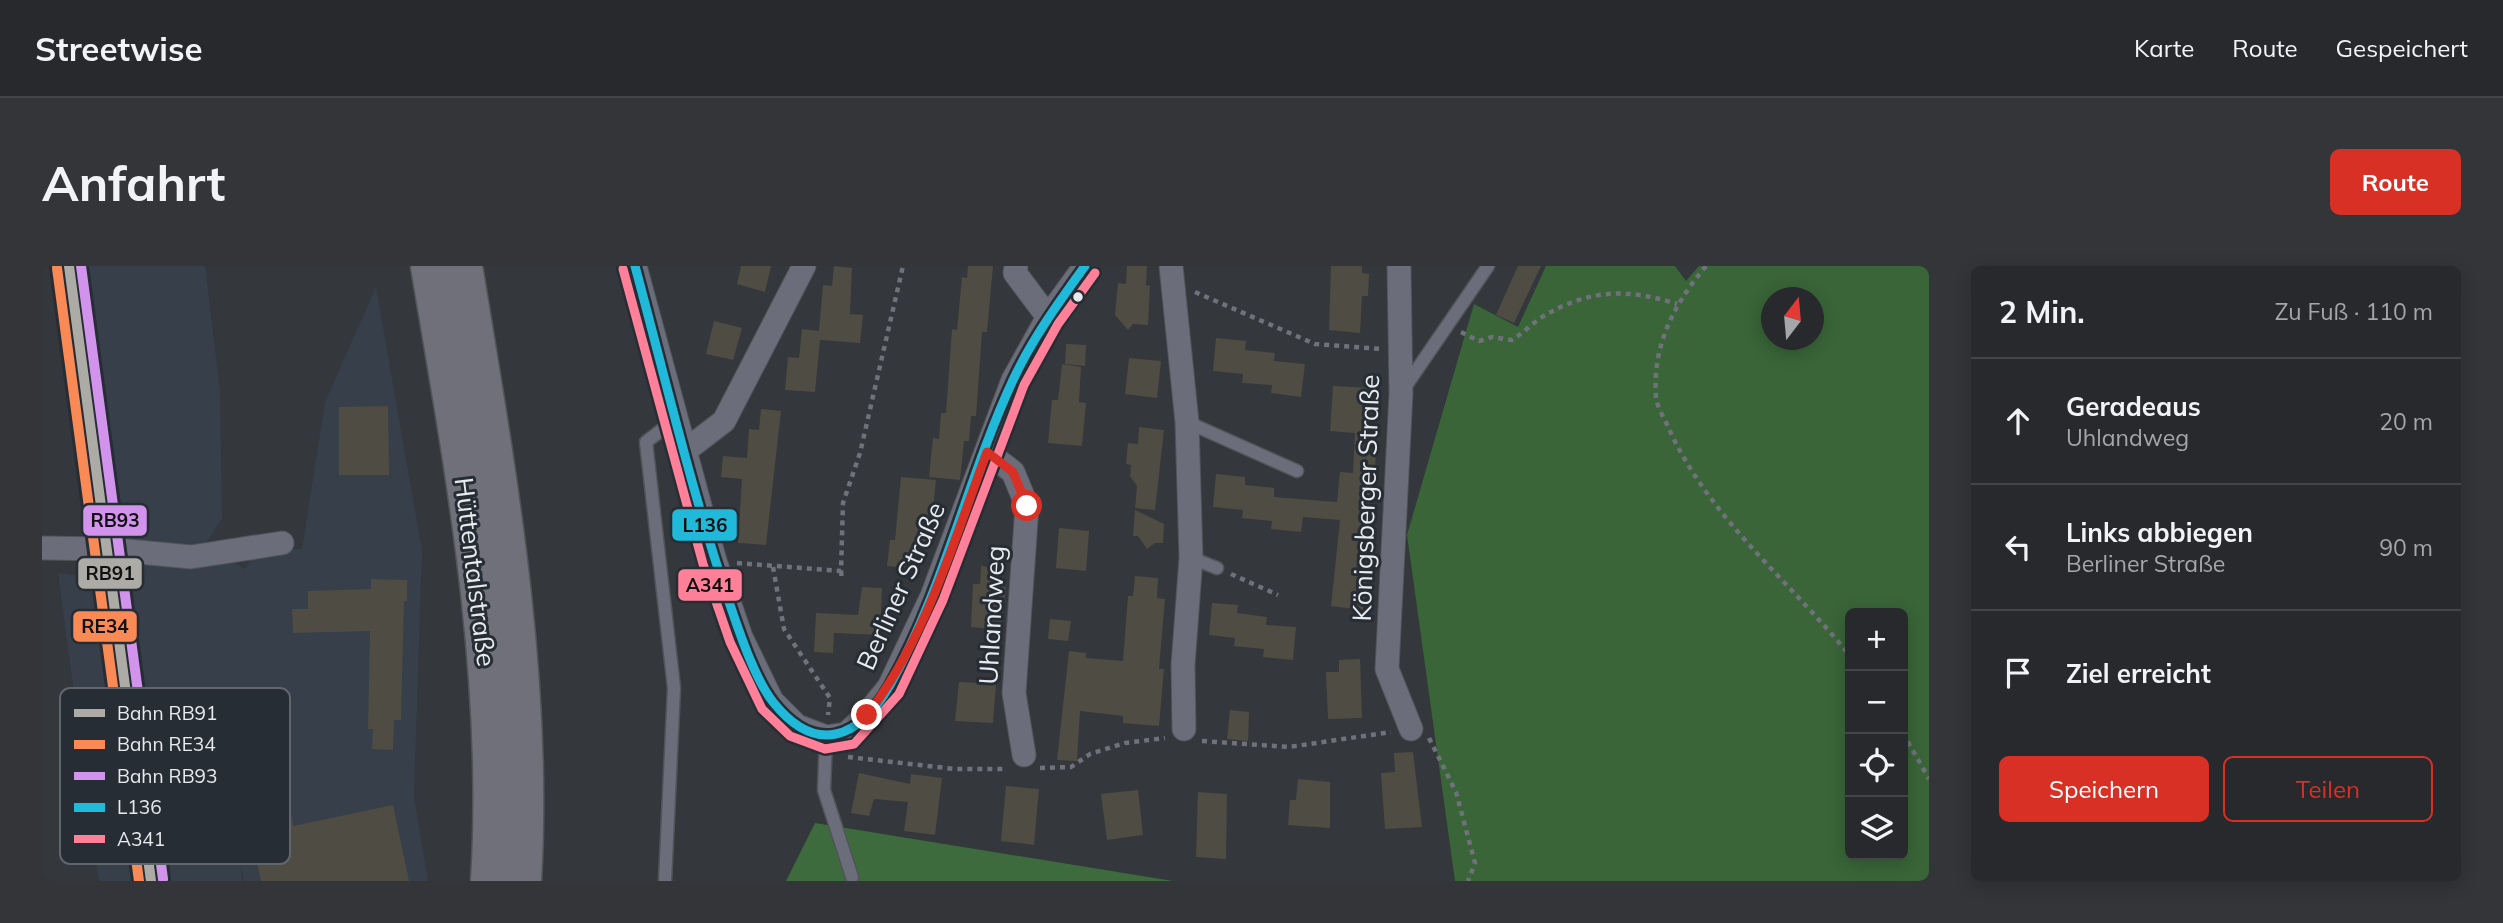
<!DOCTYPE html>
<html lang="de">
<head>
<meta charset="utf-8">
<style>
  body { margin:0; font-family:Mulish,sans-serif; background:#333538; color:#f1f3f6 }
  .controls { position:absolute; right:21px; bottom:21px; display:grid; overflow:hidden; border-radius:10px; box-shadow:0 4px 18px #0003 }
  .controls button { width:63px; height:63px; display:grid; place-items:center; padding:0; border:0; border-bottom:2px solid #434548; background:#27292c; color:#f1f3f6; font:35px sans-serif }
  .compass { position:absolute; left:1719px; top:21px; width:63px; height:63px; border-radius:50%; background:#27292c; box-shadow:0 4px 18px #0003; rotate:16deg }
  .stop { position:absolute; width:21px; height:21px; margin:-16px; border:5px solid #d93025; border-radius:50%; background:#fff }
  .stop.end { background:#d93025; border-color:#fff; box-shadow:0 2px 7px #0008 }
  .list { margin:0; padding:0; list-style:none }
  h2 { display:flex; justify-content:space-between; align-items:center; height:91px; margin:0; padding:0 28px; font-size:30px }
  h2 small { font-size:23px; font-weight:400; color:#a4a6a9 }
  .list li { display:grid; grid-template-columns:46px 1fr auto; gap:21px; align-items:center; box-sizing:border-box; height:126px; padding:0 28px; border-top:2px solid #434548 }
  .list b { display:block; font-size:26px; white-space:nowrap }
  .list p { margin:0; font-size:23px; white-space:nowrap; color:#a4a6a9 }
  .list em { font-size:23px; font-style:normal; color:#a4a6a9 }
  .actions { display:flex; gap:14px; padding:21px 28px }
  .actions a { flex:1; padding:16px 0; border:2px solid #d93025; border-radius:10px; text-align:center; font-size:24px; color:#d93025 }
  .actions .main { background:#d93025; color:#fff }
  .icon { flex:none; width:38px; height:38px; fill:none; stroke:currentColor; stroke-width:2; stroke-linecap:round; stroke-linejoin:round }
  .map { position:relative; flex:none; width:1887px; height:615px; overflow:hidden; border-radius:10px }
  header { display:flex; align-items:center; gap:42px; box-sizing:border-box; height:98px; padding:0 35px; background:#27292c; border-bottom:2px solid #434548 }
  header strong { font-size:33px }
  nav { display:flex; gap:38px; margin-inline-start:auto; font-size:24px }
  .intro { display:flex; align-items:center; justify-content:space-between; box-sizing:border-box; height:168px; padding:0 42px }
  h1 { margin:0; font-size:49px }
  .button { padding:18px 32px; border-radius:10px; background:#d93025; color:#fff; font-size:24px; font-weight:700 }
  main { display:flex; gap:42px; padding:0 42px }
  aside { flex:1; background:#27292c; border-radius:10px; box-shadow:0 4px 18px #0003 }
  .map>svg:first-child { display:block }
  .built { fill:#363f4a }
  .green { fill:#396538; fill-rule:evenodd }
  .forest { fill:#3e6b3d }
  .building { fill:#4f4c43 }
  .lines { fill:none; stroke-linecap:round; stroke-linejoin:round }
  .lane-casing { stroke:#515457; stroke-width:15 }
  .street-casing { stroke:#515457; stroke-width:25 }
  .highway-casing { stroke:#515457; stroke-width:41 }
  .path { stroke:#70717a; stroke-width:4.5; stroke-dasharray:5 5; stroke-linecap:butt }
  .lane { stroke:#6b6d7a; stroke-width:12 }
  .street { stroke:#6b6d7a; stroke-width:23 }
  .highway { stroke:#70707b; stroke-width:38 }
  .bus-1-casing { stroke:#272d34; stroke-width:14 }
  .bus-2-casing { stroke:#272d34; stroke-width:14 }
  .bus-1 { stroke:#20b9da; stroke-width:9 }
  .bus-2 { stroke:#ff8098; stroke-width:9 }
  .rail-1-casing { stroke:#272d34; stroke-width:16 }
  .rail-2-casing { stroke:#272d34; stroke-width:16 }
  .rail-3-casing { stroke:#272d34; stroke-width:16 }
  .rail-1 { stroke:#adaba5; stroke-width:10 }
  .rail-2 { stroke:#f98a56; stroke-width:10 }
  .rail-3 { stroke:#d193ec; stroke-width:10 }
  .route { stroke:#d93025; stroke-width:9 }
  .bus-dot { fill:#e7eaef; stroke:#272d34; stroke-width:2.5 }
  .labels { text-anchor:middle; stroke-width:6; stroke-linejoin:round; paint-order:stroke }
  .street-label { font-size:26px; fill:#e7eaef; stroke:#272d34 }
  .key { fill:#272d34; stroke:#61666c; stroke-width:2 }
  .key-label { font-size:19px; fill:#e7eaef }
  .line-badge { stroke:#272d34; stroke-width:2.5 }
  .pale-badge-label { font-size:19px; text-anchor:middle; font-weight:bold; fill:#111 }
</style>
</head>
<body>
<header>
<strong>Streetwise</strong>
<nav><a>Karte</a><a>Route</a><a>Gespeichert</a></nav>
</header>
<div class="intro"><h1>Anfahrt</h1><a class="button">Route</a></div>
<main>
<div class="map">
<svg width="1887" height="615" viewBox="0 0 1887 615">
  <rect width="100%" height="100%" fill="#34373b"/>
  <path class="built" d="M8 0H163L178 124 180 253 162 280 203 303 217 282 260 283 283 136 334 21 380 285 372 530 386 615H202L199 599 200 615H57L16 307 49 311Z"/>
  <path class="green" d="M1504 0H1633L1644 15 1657 0H1887V615H1413L1365 269 1432 38 1476 61ZM1730 32H1772V74H1730ZM1808 347H1861V589H1808Z"/>
  <path class="forest" d="M773 557 1131 615H744Z"/>
  <path class="building" d="M699 0H729L723 26 695 18Z
    M792 0 810 2 808 48 821 49 818 77 778 74 773 126 743 124 746 91 757 92 760 63 777 65 781 19 790 20Z
    M926 0H951L945 66H940L934 150H929L927 175H922L918 214 887 211 891 172 897 173 899 147H904L910 63 915 64 920 11 925 12Z
    M1085 0H1105L1104 19 1108 20 1106 59 1091 58 1086 64 1073 49 1076 17 1084 18Z
    M1289 0H1320V7L1327 8 1326 30H1320L1318 67 1287 64Z
    M1476 0H1499L1472 57 1454 49Z
    M672 55 700 62 691 94 664 88Z
    M1174 72 1204 75 1203 84 1233 87 1232 95 1263 98 1259 131 1229 127 1230 119 1200 117 1201 108 1171 105Z
    M1024 78 1044 79 1043 100 1023 98Z
    M1087 92 1119 95 1115 132 1083 128Z
    M1020 98 1039 101 1037 136 1044 137 1040 180 1006 177 1010 134H1016Z
    M1291 120 1329 122 1326 166 1336 167 1328 256H1320L1314 306 1325 307 1321 344 1289 340 1298 254 1261 251 1259 266 1229 263 1230 255 1200 252 1201 244 1171 241 1174 208 1203 211V219L1232 222V231L1295 236 1298 206 1311 207 1313 167 1288 165Z
    M346 140 347 209H297V141Z
    M719 143 739 145 724 279 696 277 700 213 679 211 681 190 705 192 707 163 717 164Z
    M1097 161 1122 164 1113 244 1093 242 1095 220 1088 210 1089 199 1084 198 1086 177 1096 178Z
    M859 211 894 214 890 252 886 251 883 277H878L876 303 845 300 848 274H853Z
    M1093 244 1122 258 1121 277H1113L1105 283 1096 270H1091Z
    M1017 262 1047 265 1044 305 1014 302Z
    M939 300 959 302 957 320 964 321 959 364 929 361 931 318H938Z
    M1093 310 1116 312 1115 332 1123 333 1117 403H1122L1117 460 1081 457V450L1038 445 1035 495 1015 494 1027 385 1044 387V392L1081 395 1086 330H1091Z
    M329 313 365 314V335H362L359 454H352L351 484 330 483 331 463H326L328 365 251 367 250 343H266V325L329 323Z
    M820 321 840 322 838 369 792 367 791 387 772 386 774 347 816 349Z
    M1170 337 1196 339 1195 347 1225 351 1224 359 1254 361 1251 394 1221 391 1222 383 1192 380 1193 372 1167 369Z
    M1008 353 1029 355 1026 375 1006 373Z
    M1318 393 1320 452 1286 453 1284 406H1297V394Z
    M917 416 954 418 951 457 913 455Z
    M1188 444 1207 446 1206 475 1185 473Z
    M1371 486 1380 561 1343 563 1339 507 1353 506 1352 487Z
    M817 507 868 518 869 508 900 512 893 569 862 565 866 536 832 533 827 550 809 547Z
    M1256 513 1288 516V562L1246 559 1248 534H1254Z
    M964 520 997 523 992 579 959 575Z
    M1096 524 1101 569 1065 574 1059 528Z
    M1156 526 1185 528 1184 593 1154 591Z
    M351 539 367 615H219L207 560 250 551 251 560Z"/>
  <g class="lines">
    <g class="lane-casing">
      <path id="lane" d="M1361 124 1446 0
        M1145 156 1255 205
        M1149 292 1175 302
        M784 471 782 524 810 611
        M623 615 632 422 604 176 635 152"/>
    </g>
    <g class="street-casing">
      <path id="street" d="M593 0 673 295 699 371 730 435 755 460 784 471 804 468 825 448 847 421 890 330 971 114 1006 51 1043 0
        M974 0 973 7 1006 51
        M1129 0 1145 156 1149 292 1141 399 1142 463
        M1357 0 1359 127 1345 403 1369 463
        M643 185 682 155 762 0
        M945 186 971 206 985 240 972 427 982 489
        M0 282 65 283 149 291 240 277"/>
    </g>
    <g class="highway-casing">
      <path id="highway" d="M388 0C422 202 461 409 448 615
        M421 0C454 202 492 409 480 615"/>
    </g>
    <path class="path" d="M1664 0C1632 38 1610 80 1614 131 1615 142 1624 155 1628 165 1669 254 1748 315 1808 390
      M1153 26 1273 78 1339 83
      M1419 66 1437 75 1450 71 1470 74C1481 67 1490 58 1500 51 1547 23 1585 22 1635 38
      M695 297 799 305 801 237 818 187 861 0
      M731 301 742 363 788 432 786 449
      M799 305 800 314
      M1189 308 1236 329
      M1861 467 1887 513
      M1387 472 1414 526 1433 597 1426 615
      M1160 475 1247 481 1349 466
      M806 491 913 503H965
      M998 502 1029 501 1048 488 1083 477 1123 472"/>
    <use href="#lane" class="lane"/>
    <use href="#street" class="street"/>
    <use href="#highway" class="highway"/>
    <g class="bus-1-casing">
      <path id="bus-1" d="M593 0C623 111 649 224 686 333 696 362 712 412 731 436 774 490 817 473 848 419 902 323 925 213 971 114 990 73 1017 36 1043 0"/>
    </g>
    <g class="bus-2-casing">
      <path id="bus-2" d="M581 3 661 298 688 376 720 443 748 470 783 483 812 478 857 428 901 334 982 119 1016 58 1053 7"/>
    </g>
    <use href="#bus-1" class="bus-1"/>
    <use href="#bus-2" class="bus-2"/>
    <g class="rail-1-casing">
      <path id="rail-1" d="M27 0 109 615"/>
    </g>
    <g class="rail-2-casing">
      <path id="rail-2" d="M15 2 97 615"/>
    </g>
    <g class="rail-3-casing">
      <path id="rail-3" d="M39 0 121 613"/>
    </g>
    <use href="#rail-1" class="rail-1"/>
    <use href="#rail-2" class="rail-2"/>
    <use href="#rail-3" class="rail-3"/>
  </g>
  <g class="lines">
    <path class="route" d="M825 449C884 373 912 274 945 186L971 206 985 240"/>
  </g>
  <circle class="bus-dot" cx="1036" cy="31" r="6"/>
  <g class="labels">
    <g class="street-label">
      <text transform="translate(1324 232) rotate(-88)" y="9">Königsberger Straße</text>
      <text transform="translate(433 306) rotate(83)" y="9">Hüttentalstraße</text>
      <text transform="translate(859 320) rotate(-66)" y="9">Berliner Straße</text>
      <text transform="translate(950 349) rotate(-87)" y="9">Uhlandweg</text>
    </g>
  </g>
  <rect x="18" y="422" width="230" height="176" rx="10" class="key"/>
  <rect x="32" y="443" width="31" height="8" fill="#adaba5"/>
  <rect x="32" y="474" width="31" height="9" fill="#f98a56"/>
  <rect x="32" y="506" width="31" height="8" fill="#d193ec"/>
  <rect x="32" y="537" width="31" height="9" fill="#20b9da"/>
  <rect x="32" y="569" width="31" height="8" fill="#ff8098"/>
  <g class="key-label">
    <text x="75" y="454">Bahn RB91</text>
    <text x="75" y="485">Bahn RE34</text>
    <text x="75" y="517">Bahn RB93</text>
    <text x="75" y="548">L136</text>
    <text x="75" y="580">A341</text>
  </g>
  <g class="line-badge">
    <rect x="40" y="238" width="66" height="33" rx="7" fill="#d193ec"/>
    <rect x="629" y="242" width="67" height="34" rx="7" fill="#20b9da"/>
    <rect x="35" y="291" width="66" height="33" rx="7" fill="#adaba5"/>
    <rect x="635" y="302" width="66" height="34" rx="7" fill="#ff8098"/>
    <rect x="30" y="344" width="66" height="33" rx="7" fill="#f98a56"/>
  </g>
  <g class="pale-badge-label">
    <text x="73" y="261">RB93</text>
    <text x="663" y="266">L136</text>
    <text x="68" y="314">RB91</text>
    <text x="668" y="326">A341</text>
    <text x="63" y="367">RE34</text>
  </g>
</svg>
<div class="controls">
<button>+</button>
<button>−</button>
<button><svg class="icon" aria-label="locate" viewBox="0 0 24 24"><circle cx="12" cy="12" r="6"/><path d="M12 2v4M12 18v4M2 12h4M18 12h4"/></svg></button>
<button><svg class="icon" aria-label="layers" viewBox="0 0 24 24"><path d="M12 4l9 5-9 5-9-5zM3 14l9 5 9-5"/></svg></button>
</div>
<svg class="compass" viewBox="-18 -18 36 36"><path d="M0-13l5 13h-10z" fill="#e53935"/><path d="M0 13l5-13h-10z" fill="#a4a6a9"/></svg>
<div class="stop" style="left:985px;top:240px"></div>
<div class="stop end" style="left:825px;top:449px"></div>
</div>
<aside>
<h2>2 Min.<small>Zu Fuß · 110 m</small></h2>
<ul class="list">
<li><svg class="icon" aria-label="ahead" viewBox="0 0 24 24"><path d="M12 20V5M6 11l6-6 6 6"/></svg><div><b>Geradeaus</b><p>Uhlandweg</p></div><em>20 m</em></li>
<li><svg class="icon" aria-label="left" viewBox="0 0 24 24"><path d="M17 20v-9H6M10 6l-5 5 5 5"/></svg><div><b>Links abbiegen</b><p>Berliner Straße</p></div><em>90 m</em></li>
<li><svg class="icon" aria-label="arrive" viewBox="0 0 24 24"><path d="M6 21V4h12l-3 4 3 4H6"/></svg><div><b>Ziel erreicht</b></div></li>
</ul>
<div class="actions"><a class="main">Speichern</a><a>Teilen</a></div>
</aside>
</main>
</body>
</html>
